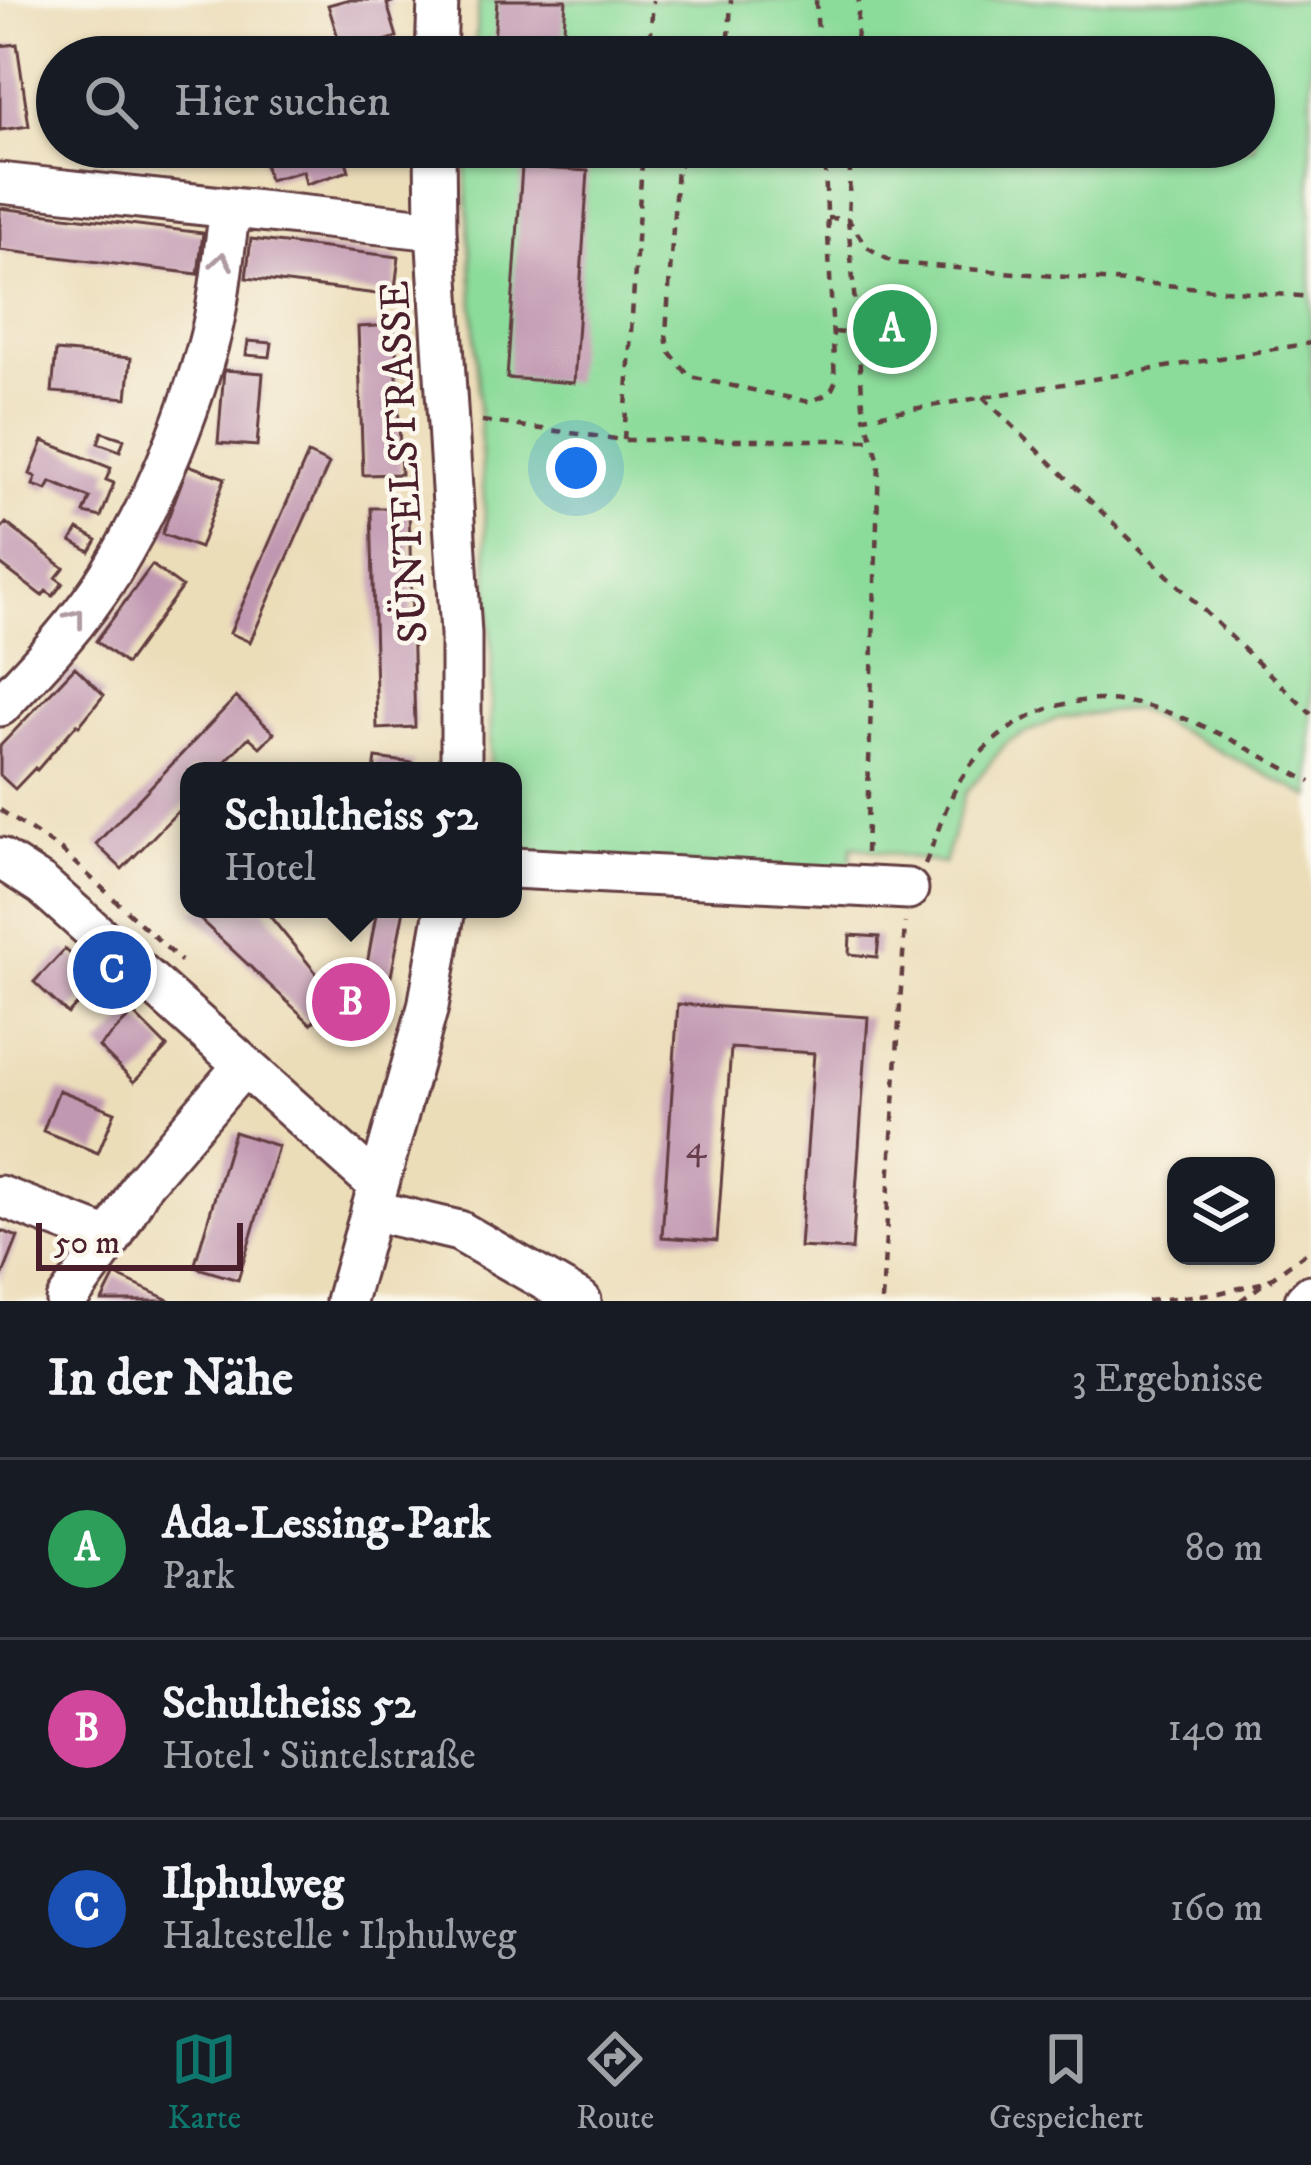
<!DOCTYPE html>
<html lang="de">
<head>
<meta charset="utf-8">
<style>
  body { margin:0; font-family:"IM FELL DW Pica",serif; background:#20242c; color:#f1f3f6 }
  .controls { position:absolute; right:36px; bottom:36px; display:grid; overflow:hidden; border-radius:24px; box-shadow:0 3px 9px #0004 }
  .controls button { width:108px; height:108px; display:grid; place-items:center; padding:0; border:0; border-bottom:3px solid #363941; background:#171b24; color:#f1f3f6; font:60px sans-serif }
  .scale { position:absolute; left:36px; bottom:30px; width:207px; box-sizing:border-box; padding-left:12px; border:6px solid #4a1f2b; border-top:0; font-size:33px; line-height:42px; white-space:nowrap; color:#4a1f2b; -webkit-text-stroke:9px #fbf7ec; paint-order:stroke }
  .you { position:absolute; left:576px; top:468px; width:42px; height:42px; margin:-30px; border:9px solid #fff; border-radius:50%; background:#1a73e8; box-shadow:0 0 0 18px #1a73e833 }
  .badge { display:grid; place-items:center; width:78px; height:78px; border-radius:50%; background:#0f766e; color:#fff; font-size:39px; font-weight:700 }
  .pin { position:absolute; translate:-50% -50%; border:6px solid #fff; box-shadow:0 3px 12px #0006 }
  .popup { position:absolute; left:180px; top:762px; width:342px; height:156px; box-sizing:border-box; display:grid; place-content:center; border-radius:24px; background:#171b24; filter:drop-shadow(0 3px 9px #0005); font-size:39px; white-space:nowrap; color:#9ea1a6 }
  .popup b { font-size:45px; color:#f1f3f6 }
  .popup::after { content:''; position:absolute; left:50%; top:100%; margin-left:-24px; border:24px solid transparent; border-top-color:#171b24 }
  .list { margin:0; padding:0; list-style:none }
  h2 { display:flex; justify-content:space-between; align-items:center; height:156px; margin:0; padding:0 48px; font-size:51px }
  h2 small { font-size:39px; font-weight:400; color:#9ea1a6 }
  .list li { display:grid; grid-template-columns:78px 1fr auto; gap:36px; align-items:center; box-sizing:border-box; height:180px; padding:0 48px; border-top:3px solid #363941 }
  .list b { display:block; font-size:45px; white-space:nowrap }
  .list p { margin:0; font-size:39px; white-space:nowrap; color:#9ea1a6 }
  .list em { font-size:39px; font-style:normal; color:#9ea1a6 }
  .icon { flex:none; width:66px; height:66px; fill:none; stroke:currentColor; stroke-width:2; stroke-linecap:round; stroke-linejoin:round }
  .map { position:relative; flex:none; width:1311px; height:1301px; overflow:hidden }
  .search { position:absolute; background:#171b24; box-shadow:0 3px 9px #0004; left:36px; right:36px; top:36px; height:132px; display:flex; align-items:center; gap:30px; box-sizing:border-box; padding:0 42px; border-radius:66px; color:#9ea1a6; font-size:45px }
  .sheet { height:696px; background:#171b24 }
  nav { display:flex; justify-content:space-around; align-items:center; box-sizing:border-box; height:168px; border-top:3px solid #363941; background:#171b24; font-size:33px; color:#9ea1a6 }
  nav a { display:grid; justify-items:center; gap:6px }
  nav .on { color:#0f766e }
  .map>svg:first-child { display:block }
  .green { fill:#8bdb9a; stroke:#6a7d62; stroke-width:3 }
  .building { fill:#c198b1 }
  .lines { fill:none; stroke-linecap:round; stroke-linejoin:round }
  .minor-casing { stroke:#623c40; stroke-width:45 }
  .path { stroke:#623c40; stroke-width:4.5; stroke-dasharray:9 9; stroke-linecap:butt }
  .minor { stroke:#fff; stroke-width:39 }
  .oneway { stroke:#ae9aa0 }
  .labels { text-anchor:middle; stroke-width:9; stroke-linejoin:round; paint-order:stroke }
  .number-label { font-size:36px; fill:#683d4c }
  .street-label { font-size:42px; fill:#4a1f2b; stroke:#fbf7ec }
</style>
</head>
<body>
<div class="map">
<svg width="1311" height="1301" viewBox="0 0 1311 1301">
  <rect width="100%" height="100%" fill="#fbf7ec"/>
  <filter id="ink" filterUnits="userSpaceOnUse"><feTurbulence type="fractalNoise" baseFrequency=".00833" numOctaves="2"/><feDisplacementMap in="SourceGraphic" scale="24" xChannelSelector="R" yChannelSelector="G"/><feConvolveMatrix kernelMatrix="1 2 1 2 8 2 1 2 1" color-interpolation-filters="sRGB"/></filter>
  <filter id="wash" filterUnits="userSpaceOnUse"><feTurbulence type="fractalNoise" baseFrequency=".004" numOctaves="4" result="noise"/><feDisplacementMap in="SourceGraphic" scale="48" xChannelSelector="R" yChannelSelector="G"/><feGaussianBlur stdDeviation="2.7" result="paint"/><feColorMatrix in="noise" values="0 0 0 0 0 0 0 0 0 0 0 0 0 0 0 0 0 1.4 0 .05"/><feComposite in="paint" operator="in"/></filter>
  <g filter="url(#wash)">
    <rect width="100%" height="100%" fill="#ecddb9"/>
    <path class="green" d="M479 0H1311V797L1135 709 1059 718 1007 742 965 794 944 864 852 846 849 874 513 855V771H490L492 653 465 147H1254V57H474Z"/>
    <g id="blocks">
      <path class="building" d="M346 0H397L387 4 397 37 385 41 390 57H344L328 5Z
        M497 0H566L562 57H493Z
        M17 44 29 126 0 130V46Z
        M254 147H342L349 171 306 184 303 171 269 180 261 152 255 153Z
        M522 167 588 171 574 383 507 378Z
        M0 208 203 233 198 274 0 250Z
        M251 239 399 257 394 296 246 278Z
        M395 325 401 474 363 475 358 327Z
        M248 341 272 343 270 357 246 355Z
        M56 351 131 358 127 398 52 392Z
        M224 370 263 373 257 446 218 443Z
        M102 432 124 439 120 451 98 443Z
        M43 441 111 468 106 480 114 483 101 517 84 513 90 498 51 482 47 490 33 485 36 477 30 474Z
        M308 454 329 464 250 642 230 633Z
        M188 465 225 478 200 548 162 534Z
        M371 508H409L415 727 377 729Z
        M6 523 64 568 56 578 63 583 53 596 46 591 42 596 0 564V530Z
        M78 529 97 540 90 552 71 541Z
        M152 565 182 587 126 664 96 641Z
        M75 667 104 695 79 726 77 724 37 770 35 768 15 789 0 775V746Z
        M236 697 274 733 260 747 249 737 216 771H189V800L122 869 96 844Z
        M376 758 413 763 412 771H374Z
        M513 823H521L520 845H513Z
        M189 909H264L321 979 326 980 328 974 384 987 374 1029 319 1016 311 1024Z
        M377 909H404L391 976 366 970Z
        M850 935 879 937 877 957 849 954Z
        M65 949 99 981 68 1014 34 982Z
        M678 1004 868 1017 852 1250 800 1247 814 1053 731 1048 717 1241 662 1237Z
        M133 1013 167 1047 134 1082 99 1047Z
        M59 1090 115 1112 98 1153 43 1131Z
        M234 1132 278 1146 238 1280 194 1267Z
        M0 1230 18 1237 0 1282Z
        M115 1275 171 1301H102Z"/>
    </g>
  </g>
  <g filter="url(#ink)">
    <use href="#blocks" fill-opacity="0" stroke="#623c40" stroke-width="3"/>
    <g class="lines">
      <g class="minor-casing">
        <path id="minor" d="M436 57 438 0
          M435 147 436 230 461 634V771
          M0 183 436 230
          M0 706C39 665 81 621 111 572 153 503 186 423 208 345 220 302 223 255 230 210
          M0 858 42 885 378 1185
          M513 868 908 889
          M0 1196 111 1239
          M371 1210 459 1231 581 1301
          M66 1301 111 1239 143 1183 243 1066
          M346 1301 428 1007 445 909
          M1305 1301 1311 1295"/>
      </g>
      <path class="path" d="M816 0 819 57
        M649 57 653 0
        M728 57 731 0
        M855 57 859 0
        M699 147 677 167 666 334 668 350 690 377 810 402 830 393 835 383 824 147
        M851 147 848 219 864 417
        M828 218 848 219 867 247 894 263 1311 297
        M834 332 857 334
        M983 397 1311 714
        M482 421 624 440H873L864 417 1311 343
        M624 440 643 147
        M0 810 61 850 181 961
        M866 853 879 462 873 440
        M925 864C937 836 945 805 961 779 978 752 1000 732 1028 718 1126 666 1225 739 1311 782
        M882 1301 905 923
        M1147 1301 1219 1293 1273 1280
        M1240 1301 1311 1249"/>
      <use href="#minor" class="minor"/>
    </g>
    <defs><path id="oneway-chevron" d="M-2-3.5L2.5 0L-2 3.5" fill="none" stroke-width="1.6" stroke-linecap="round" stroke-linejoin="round" transform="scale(3)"/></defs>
    <g class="oneway">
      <use href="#oneway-chevron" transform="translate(222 261) rotate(-81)"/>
      <use href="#oneway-chevron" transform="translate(76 617) rotate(-52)"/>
    </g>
  </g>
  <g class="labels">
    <g class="number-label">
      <text x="696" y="1158">4</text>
    </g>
    <g class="street-label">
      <text transform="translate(402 462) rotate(-93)" y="15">SÜNTELSTRASSE</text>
    </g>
  </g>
</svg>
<div class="controls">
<button><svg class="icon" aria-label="layers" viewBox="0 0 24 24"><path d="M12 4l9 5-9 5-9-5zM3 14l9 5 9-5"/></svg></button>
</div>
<div class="scale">50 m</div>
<div class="you"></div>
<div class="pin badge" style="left:892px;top:329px;background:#2e9e5b">A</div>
<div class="pin badge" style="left:351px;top:1002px;background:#d1479c">B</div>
<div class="popup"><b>Schultheiss 52</b>Hotel</div>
<div class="pin badge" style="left:112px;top:970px;background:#1a4fb4">C</div>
<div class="search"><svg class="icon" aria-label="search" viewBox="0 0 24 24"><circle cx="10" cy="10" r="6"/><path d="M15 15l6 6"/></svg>Hier suchen</div>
</div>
<section class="sheet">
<h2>In der Nähe<small>3 Ergebnisse</small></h2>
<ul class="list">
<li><span class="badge" style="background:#2e9e5b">A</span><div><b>Ada-Lessing-Park</b><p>Park</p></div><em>80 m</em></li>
<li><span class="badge" style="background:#d1479c">B</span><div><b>Schultheiss 52</b><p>Hotel · Süntelstraße</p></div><em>140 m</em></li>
<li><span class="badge" style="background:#1a4fb4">C</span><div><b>Ilphulweg</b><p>Haltestelle · Ilphulweg</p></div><em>160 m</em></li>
</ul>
</section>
<nav>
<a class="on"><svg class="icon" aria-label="map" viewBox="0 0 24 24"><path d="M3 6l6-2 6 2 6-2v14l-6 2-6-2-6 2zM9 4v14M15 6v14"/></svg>Karte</a>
<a><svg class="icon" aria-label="directions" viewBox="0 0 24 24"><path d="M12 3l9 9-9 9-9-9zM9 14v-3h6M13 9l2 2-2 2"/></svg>Route</a>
<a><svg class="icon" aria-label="saved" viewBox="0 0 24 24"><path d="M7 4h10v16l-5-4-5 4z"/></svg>Gespeichert</a>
</nav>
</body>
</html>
